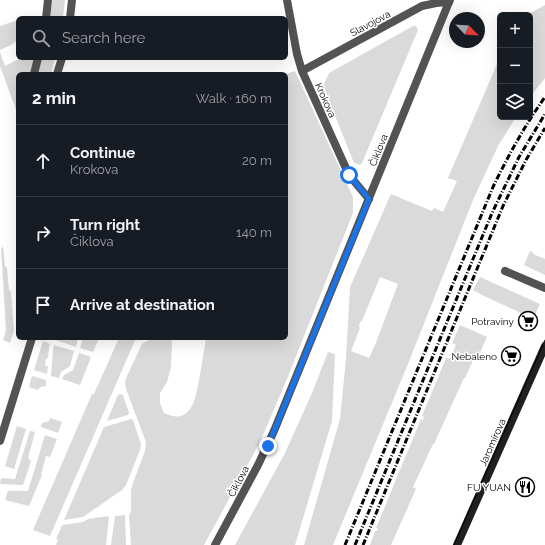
<!DOCTYPE html>
<html lang="en">
<head>
<meta charset="utf-8">
<style>
  body { margin:0; font-family:Raleway,sans-serif; background:#20242c; color:#f1f3f6 }
  .controls { position:absolute; right:12px; top:12px; display:grid; overflow:hidden; border-radius:6px; box-shadow:0 4px 16px #0002 }
  .controls button { width:36px; height:36px; display:grid; place-items:center; padding:0; border:0; border-bottom:1px solid #363941; background:#171b24; color:#f1f3f6; font:20px sans-serif }
  .compass { position:absolute; left:449px; top:12px; width:36px; height:36px; border-radius:50%; background:#171b24; box-shadow:0 4px 16px #0002; rotate:115deg }
  .stop { position:absolute; width:12px; height:12px; margin:-9px; border:3px solid #1a73e8; border-radius:50%; background:#fff }
  .stop.end { background:#1a73e8; border-color:#fff; box-shadow:0 1px 4px #0008 }
  .list { margin:0; padding:0; list-style:none }
  h2 { display:flex; justify-content:space-between; align-items:center; height:52px; margin:0; padding:0 16px; font-size:17px }
  h2 small { font-size:13px; font-weight:400; color:#9ea1a6 }
  .list li { display:grid; grid-template-columns:26px 1fr auto; gap:12px; align-items:center; box-sizing:border-box; height:72px; padding:0 16px; border-top:1px solid #363941 }
  .list b { display:block; font-size:15px; white-space:nowrap }
  .list p { margin:0; font-size:13px; white-space:nowrap; color:#9ea1a6 }
  .list em { font-size:13px; font-style:normal; color:#9ea1a6 }
  .icon { flex:none; width:22px; height:22px; fill:none; stroke:currentColor; stroke-width:2; stroke-linecap:round; stroke-linejoin:round }
  .map { position:relative; flex:none; width:545px; height:545px; overflow:hidden }
  .search { position:absolute; background:#171b24; box-shadow:0 4px 16px #0002; left:16px; top:16px; width:272px; height:44px; display:flex; align-items:center; gap:10px; box-sizing:border-box; padding:0 14px; border-radius:6px; color:#9ea1a6; font-size:15px }
  .panel { position:absolute; background:#171b24; box-shadow:0 4px 16px #0002; left:16px; top:72px; width:272px; height:268px; border-radius:6px }
  .map>svg:first-child { display:block }
  .green { fill:#dadada; fill-rule:evenodd }
  .lines { fill:none; stroke-linecap:round; stroke-linejoin:round }
  .pedestrian { stroke:#535353; stroke-width:8 }
  .minor { stroke:#535353; stroke-width:8 }
  .tertiary { stroke:#535353; stroke-width:8 }
  .secondary { stroke:#202020; stroke-width:8 }
  .tram { stroke:#000; stroke-width:1 }
  .rail { stroke:#000; stroke-width:3; stroke-dasharray:6 2 1 2; stroke-linecap:butt }
  .route { stroke:#1a73e8; stroke-width:5 }
  .labels { text-anchor:middle; stroke-width:3; stroke-linejoin:round; paint-order:stroke }
  .street-label { font-size:10px; fill:#000; stroke:#fff }
  .poi-label { font-size:10px; fill:#000; stroke:#fff; text-anchor:end }
</style>
</head>
<body>
<div class="map">
<svg width="545" height="545" viewBox="0 0 545 545">
  <rect width="100%" height="100%" fill="#fff"/>
  <path class="green" d="M52 0H65L63 18H49Z
    M545 5V78L530 97V15H527Z
    M18 20V40L11 45 0 50V26Z
    M413 26H416L418 30 362 163 360 165 354 163 326 93 324 84 329 73Z
    M0 52 5 66 21 58H35L31 74H18V115L0 66Z
    M500 57V117H516L498 146 473 200 408 364 333 545H304L340 419 346 359 350 287 391 194 432 211 434 208 443 212 457 181 448 178ZM380 277 398 284 375 345 369 358 351 351 360 328 359 326 360 322 362 321Z
    M40 58H55L51 74H37Z
    M295 71 353 197V213L287 379 260 442 204 545H131L129 515 131 512V490L133 483 145 451 146 442 126 389 125 382 127 376 142 344C150 338 164 335 172 341L171 367 167 382 160 393V403L164 413C193 427 196 395 200 375 202 363 204 350 206 338H286V74Z
    M3 246 5 266 7 268 9 290 11 291 14 331 10 343 3 340 6 330 1 249Z
    M530 251 534 253 533 254 545 259V275L524 265Z
    M480 277 540 304 533 319V317L532 318 484 296 473 290Z
    M460 325 487 337 478 357 475 356 465 378H464L434 444H433L413 487 416 489 391 545H370L375 531H377L378 529 376 528 421 419 423 420 424 417 422 416 446 358 450 359 456 345 452 343Z
    M56 338H78L76 347 56 340Z
    M83 338H99L93 352 80 348Z
    M119 338H136L50 536 33 530 92 394H94Z
    M43 341 50 344 49 349 48 358 46 359 45 366H48L47 374 34 370Z
    M54 345 74 351 70 366 61 372 59 378 51 376 53 349Z
    M328 352 335 354 332 421 295 545H235L285 453 312 393Z
    M79 353 91 357 80 385 62 379 64 375 73 370Z
    M32 376 46 380V386L40 387 38 390 29 387Z
    M120 394 123 395 129 413 128 415 107 421 118 395Z
    M50 418 62 422 58 433 41 427 42 423 49 421Z
    M131 419 133 420 141 444 140 450 126 485 122 490 83 517 64 520 104 427Z
    M17 426 26 429 14 469 5 466Z
    M30 431 35 432 28 458 31 461 23 485 0 484 1 478 15 479Z
    M45 435 57 439 50 457 46 456 41 475H42L29 506 5 500 8 491H28Z
    M125 515 126 545H111L115 516Z
    M108 516 109 517 106 545H56L58 540 56 539 61 528H60L63 525 83 522 88 519Z"/>
  <g class="lines">
    <path class="pedestrian" d="M46 18 48 0
      M34 74 38 58
      M0 441 32 338"/>
    <path class="minor" d="M287 0 297 54 302 71 349 175 369 199
      M70 18 72 0
      M302 71 422 6 436 3 449 2
      M57 74 62 58
      M505 271 545 288"/>
    <path class="tertiary" d="M215 545 258 465 274 431 449 2 450 0"/>
    <path class="secondary" d="M457 545 545 346"/>
    <path class="tram" d="M454 545 545 340"/>
    <path class="rail" d="M345 545 493 187C508 156 525 125 545 97
      M355 545 492 213 519 157 545 114
      M363 545 503 206 526 160 545 128"/>
  </g>
  <g class="lines">
    <path class="route" d="M268 446 369 199 349 175"/>
  </g>
  <defs>
    <g id="supermarket-ring" transform="scale(1)"><circle r="9.5" fill="#fff" stroke="#000" stroke-width="1.5"/><path d="M-6-5.5h2.5l.6 2H6L4.5 2H-2.5L-4.4-4H-6ZM-1.5 3.2a1.3 1.3 0 1 0 .1 0ZM3 3.2a1.3 1.3 0 1 0 .1 0Z" fill="#000"/></g>
    <g id="restaurant-ring" transform="scale(1)"><circle r="9.5" fill="#fff" stroke="#000" stroke-width="1.5"/><path d="M-5-6h1v4h1v-4h1v4h1v-4h1v5L-1.5 .5V6h-2V.5L-5-1ZM5-6V6H3V1.5H1.5Q1.5-4 5-6Z" fill="#000"/></g>
  </defs>
  <g fill-rule="evenodd">
    <use href="#supermarket-ring" x="528" y="321"/>
    <use href="#supermarket-ring" x="511" y="356"/>
    <use href="#restaurant-ring" x="525" y="487"/>
  </g>
  <g class="labels">
    <g class="street-label">
      <text transform="translate(370 23) rotate(-28)" y="4">Slavojova</text>
      <text transform="translate(326 100) rotate(66)" y="4">Krokova</text>
      <text transform="translate(378 150) rotate(-68)" y="4">Čiklova</text>
      <text transform="translate(492 442) rotate(-66)" y="4">Jaromírova</text>
      <text transform="translate(238 481) rotate(-62)" y="4">Čiklova</text>
    </g>
    <g class="poi-label">
      <text x="514" y="325">Potraviny</text>
      <text x="497" y="360">Nebaleno</text>
      <text x="511" y="491">FU YUAN</text>
    </g>
  </g>
</svg>
<div class="controls">
<button>+</button>
<button>−</button>
<button><svg class="icon" aria-label="layers" viewBox="0 0 24 24"><path d="M12 4l9 5-9 5-9-5zM3 14l9 5 9-5"/></svg></button>
</div>
<svg class="compass" viewBox="-18 -18 36 36"><path d="M0-13l5 13h-10z" fill="#e53935"/><path d="M0 13l5-13h-10z" fill="#9ea1a6"/></svg>
<div class="stop" style="left:349px;top:175px"></div>
<div class="stop end" style="left:268px;top:446px"></div>
<div class="search"><svg class="icon" aria-label="search" viewBox="0 0 24 24"><circle cx="10" cy="10" r="6"/><path d="M15 15l6 6"/></svg>Search here</div>
<section class="panel">
<h2>2 min<small>Walk · 160 m</small></h2>
<ul class="list">
<li><svg class="icon" aria-label="ahead" viewBox="0 0 24 24"><path d="M12 20V5M6 11l6-6 6 6"/></svg><div><b>Continue</b><p>Krokova</p></div><em>20 m</em></li>
<li><svg class="icon" aria-label="right" viewBox="0 0 24 24"><path d="M7 20v-9h11M14 6l5 5-5 5"/></svg><div><b>Turn right</b><p>Čiklova</p></div><em>140 m</em></li>
<li><svg class="icon" aria-label="arrive" viewBox="0 0 24 24"><path d="M6 21V4h12l-3 4 3 4H6"/></svg><div><b>Arrive at destination</b></div></li>
</ul>
</section>
</div>
</body>
</html>
